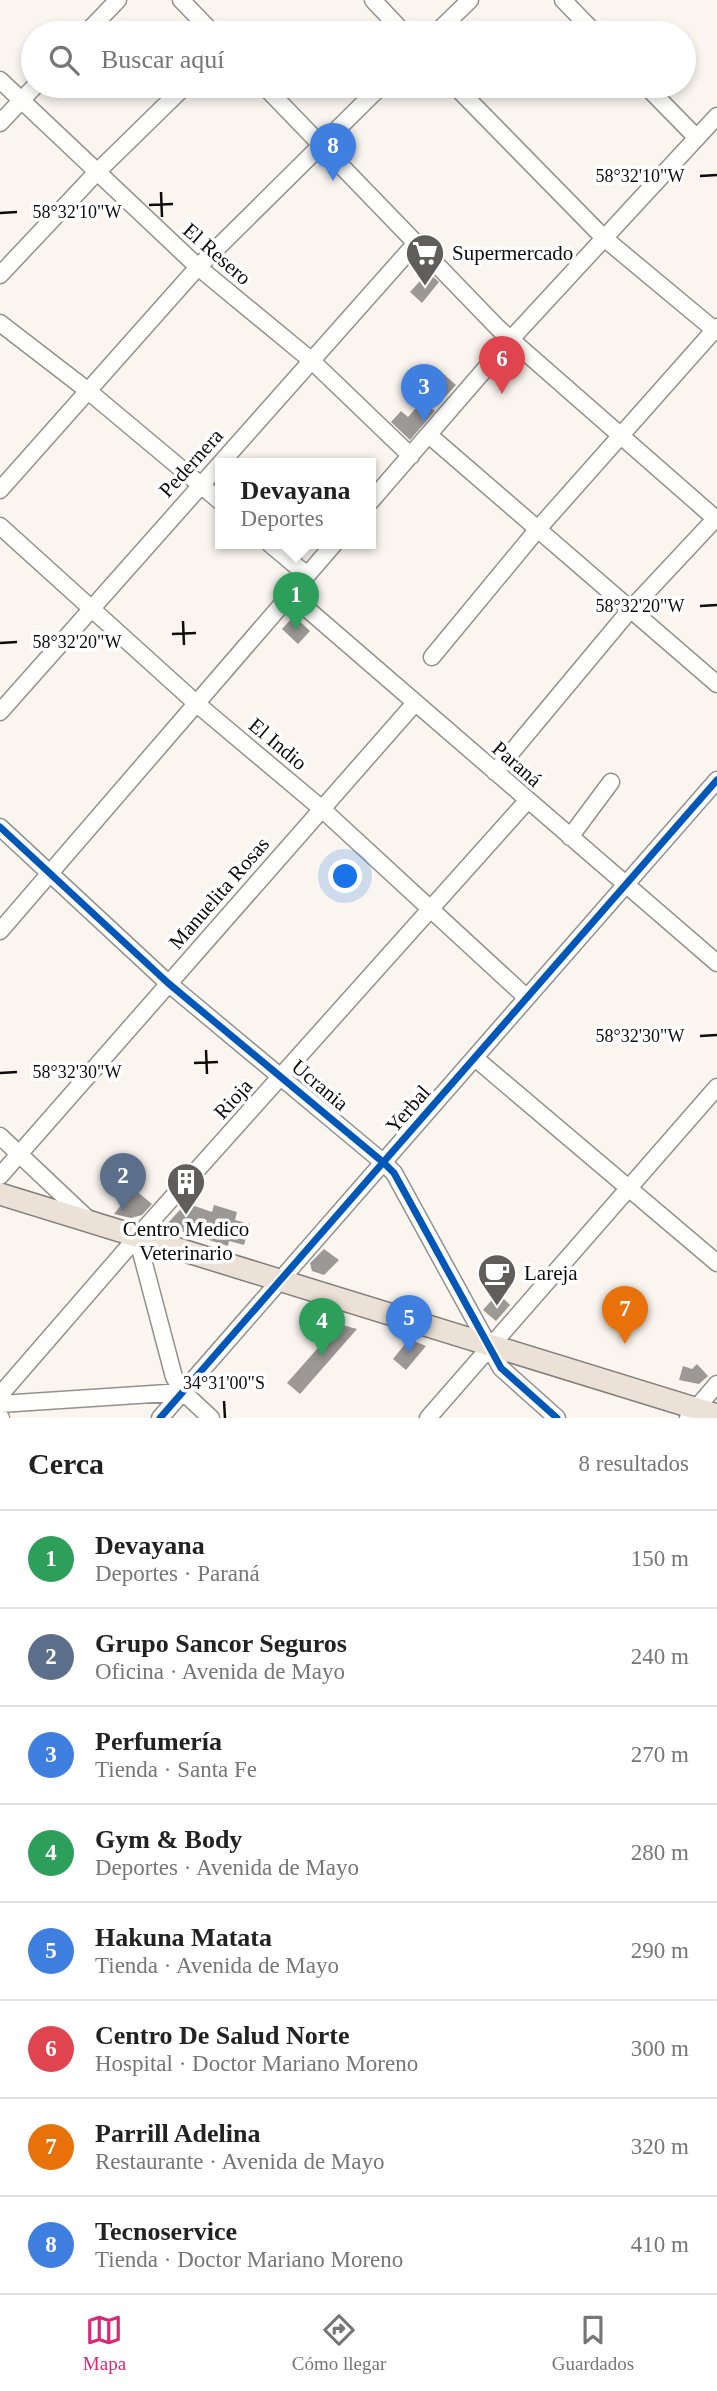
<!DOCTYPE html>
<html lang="es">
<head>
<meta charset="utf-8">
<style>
  body { margin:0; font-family:"Times New Roman",serif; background:#f6f6f6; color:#222 }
  .you { position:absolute; left:346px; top:877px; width:24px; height:24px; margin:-18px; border:5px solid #fff; border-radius:50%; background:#1a73e8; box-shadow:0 0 0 10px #1a73e833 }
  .badge { display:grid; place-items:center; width:46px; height:46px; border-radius:50%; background:#db2777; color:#fff; font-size:23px; font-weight:700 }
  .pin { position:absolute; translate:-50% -58px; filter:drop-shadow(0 2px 4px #0008) }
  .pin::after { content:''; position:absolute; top:37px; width:24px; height:21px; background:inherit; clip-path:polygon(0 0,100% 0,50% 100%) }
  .popup { position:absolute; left:215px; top:458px; width:161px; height:91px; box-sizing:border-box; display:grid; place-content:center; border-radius:0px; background:#fff; filter:drop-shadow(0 2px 5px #0005); font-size:23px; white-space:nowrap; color:#767676 }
  .popup b { font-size:26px; color:#222 }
  .popup::after { content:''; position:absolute; left:50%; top:100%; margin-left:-14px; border:14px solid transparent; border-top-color:#fff }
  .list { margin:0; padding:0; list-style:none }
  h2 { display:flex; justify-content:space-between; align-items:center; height:91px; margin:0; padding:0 28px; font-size:30px }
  h2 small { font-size:23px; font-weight:400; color:#767676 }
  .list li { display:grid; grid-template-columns:46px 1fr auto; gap:21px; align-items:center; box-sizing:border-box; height:98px; padding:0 28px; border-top:2px solid #e0e0e0 }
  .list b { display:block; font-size:26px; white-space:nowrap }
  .list p { margin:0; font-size:23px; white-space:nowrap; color:#767676 }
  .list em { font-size:23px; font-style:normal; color:#767676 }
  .icon { flex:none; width:38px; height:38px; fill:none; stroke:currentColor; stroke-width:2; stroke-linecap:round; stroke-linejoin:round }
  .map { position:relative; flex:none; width:717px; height:1418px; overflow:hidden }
  .search { position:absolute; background:#fff; box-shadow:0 4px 10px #0003; left:21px; right:21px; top:21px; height:77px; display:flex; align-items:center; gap:18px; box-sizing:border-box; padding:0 24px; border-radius:38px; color:#767676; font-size:26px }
  .sheet { height:875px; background:#fff }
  nav { display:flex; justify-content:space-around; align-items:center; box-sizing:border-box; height:98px; border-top:2px solid #e0e0e0; background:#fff; font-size:19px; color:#767676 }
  nav a { display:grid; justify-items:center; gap:4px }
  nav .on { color:#db2777 }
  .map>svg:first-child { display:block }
  .building { fill:#9c9895 }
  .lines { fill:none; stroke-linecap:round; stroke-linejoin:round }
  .minor-casing { stroke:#93918e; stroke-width:19 }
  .major-casing { stroke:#807e7c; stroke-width:24 }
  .minor { stroke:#fefefd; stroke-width:16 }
  .major { stroke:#ece1d6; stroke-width:21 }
  .cycleway-casing { stroke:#fff; stroke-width:11 }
  .cycleway { stroke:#0057b8; stroke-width:7 }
  .ticks { fill:none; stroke:#0c0c0c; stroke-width:2.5 }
  .labels { text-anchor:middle; stroke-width:7; stroke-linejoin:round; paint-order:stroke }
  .poi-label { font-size:21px; fill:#0c0c0c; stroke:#fff; text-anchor:start }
  .street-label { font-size:21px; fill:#0c0c0c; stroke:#fff }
  .ticks-label { font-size:18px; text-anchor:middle; fill:#0c0c0c; stroke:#fff; stroke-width:7; stroke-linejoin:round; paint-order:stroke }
</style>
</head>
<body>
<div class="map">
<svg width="717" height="1418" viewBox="0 0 717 1418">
  <rect width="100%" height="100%" fill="#faf5ef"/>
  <path class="building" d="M428 272 439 282 422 303 410 292Z
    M438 369 456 385 444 398 426 382Z
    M422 401 435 411 410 440 391 422 401 411 408 417Z
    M294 616 310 631 298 644 282 629Z
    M134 1189 152 1204 142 1215 131 1218 114 1214Z
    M186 1203 212 1212 214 1205 237 1212 235 1220 250 1224 244 1245 229 1241 228 1246 171 1228 168 1223Z
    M324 1249 339 1260 324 1275 312 1271 310 1263Z
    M498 1293 510 1305 496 1321 483 1310Z
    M339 1324 357 1329 300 1394 287 1383Z
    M409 1339 426 1346 406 1370 393 1359Z
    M697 1364 708 1376 699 1384 679 1380 683 1366 692 1369Z"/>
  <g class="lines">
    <g class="minor-casing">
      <path id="minor" d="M181 0 213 33
        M373 0 404 33
        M563 0 595 33
        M86 33 118 0
        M436 33 470 0
        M0 80 198 267 312 361 411 456
        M264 86 498 328 717 520
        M455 86 604 238 717 332
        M646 86 697 138
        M0 123 35 86
        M0 275 96 173 185 86
        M0 323 87 390 221 502
        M430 436 717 684
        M0 490 198 267 381 86
        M371 501 511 339 717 116
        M0 526 197 704 322 809 526 997
        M270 544 307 575
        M291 595 717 963
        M432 657 537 530 717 327
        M0 712 416 243
        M495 772 630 610 717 517
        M0 827 168 983 384 1163 394 1173 501 1368 557 1418
        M570 837 611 782
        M0 931 334 544
        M475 1058 717 1263
        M0 1136 89 1220
        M0 1176 415 703
        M137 1237 174 1377 183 1392 211 1418
        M0 1395 137 1237 527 801
        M0 1404 183 1392
        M0 1417 1 1418
        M160 1418 717 780
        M428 1418 717 1087
        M688 1418 717 1384"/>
    </g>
    <g class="major-casing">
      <path id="major" d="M0 1194 717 1415"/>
    </g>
    <use href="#minor" class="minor"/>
    <use href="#major" class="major"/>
    <g class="cycleway-casing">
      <path id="cycleway" d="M0 827 168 983 384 1163 394 1173 501 1368 557 1418
        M160 1418 717 780"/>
    </g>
    <use href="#cycleway" class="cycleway"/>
  </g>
  <path class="ticks" d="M700 176 717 175M161 192 162 217M149 205 173 204M0 213 17 212M700 606 717 605M183 621 184 645M172 634 196 633M0 643 17 642M700 1036 717 1035M206 1050 207 1074M194 1063 218 1062M0 1073 17 1072M224 1401 225 1418"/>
  <defs>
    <g id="supermarket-pin" transform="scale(2.0125)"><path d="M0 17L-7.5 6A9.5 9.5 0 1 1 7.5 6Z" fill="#5f5e5b" stroke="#fff"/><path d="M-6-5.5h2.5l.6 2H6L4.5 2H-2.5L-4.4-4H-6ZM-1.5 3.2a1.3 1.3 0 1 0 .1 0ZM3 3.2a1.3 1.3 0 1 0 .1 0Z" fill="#fff"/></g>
    <g id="building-pin" transform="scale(2.0125)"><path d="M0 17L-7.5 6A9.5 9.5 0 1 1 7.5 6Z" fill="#5f5e5b" stroke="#fff"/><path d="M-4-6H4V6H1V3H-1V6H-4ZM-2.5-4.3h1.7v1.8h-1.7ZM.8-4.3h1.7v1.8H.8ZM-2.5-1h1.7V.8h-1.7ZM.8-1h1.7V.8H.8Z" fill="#fff"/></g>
    <g id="cafe-pin" transform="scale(2.0125)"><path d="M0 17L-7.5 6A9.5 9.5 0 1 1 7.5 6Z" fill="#5f5e5b" stroke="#fff"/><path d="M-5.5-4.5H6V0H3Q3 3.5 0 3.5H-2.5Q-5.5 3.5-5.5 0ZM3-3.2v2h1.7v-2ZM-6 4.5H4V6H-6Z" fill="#fff"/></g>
  </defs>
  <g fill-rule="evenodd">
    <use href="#supermarket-pin" x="425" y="253"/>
    <use href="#building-pin" x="186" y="1182"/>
    <use href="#cafe-pin" x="497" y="1273"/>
  </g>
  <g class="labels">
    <g class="poi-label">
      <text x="452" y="260">Supermercado</text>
      <text x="186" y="1236" text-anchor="middle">Centro Medico<tspan x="186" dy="24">Veterinario</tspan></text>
      <text x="524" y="1280">Lareja</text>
    </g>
    <g class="street-label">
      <text transform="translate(217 254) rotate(41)" y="7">El Resero</text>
      <text transform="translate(191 463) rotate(-48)" y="7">Pedernera</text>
      <text transform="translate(278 744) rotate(40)" y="7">El Indio</text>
      <text transform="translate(517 764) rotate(41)" y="7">Paraná</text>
      <text transform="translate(219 893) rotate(-49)" y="7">Manuelita Rosas</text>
      <text transform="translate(320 1085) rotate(40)" y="7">Ucrania</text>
      <text transform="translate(233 1099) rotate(-48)" y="7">Rioja</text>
      <text transform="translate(408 1109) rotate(-49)" y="7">Yerbal</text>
    </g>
  </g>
  <g class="ticks-label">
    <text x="640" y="182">58°32'10"W</text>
    <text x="77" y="218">58°32'10"W</text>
    <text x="640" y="612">58°32'20"W</text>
    <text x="77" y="648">58°32'20"W</text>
    <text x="640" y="1042">58°32'30"W</text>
    <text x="77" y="1078">58°32'30"W</text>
    <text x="224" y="1389">34°31'00"S</text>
  </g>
</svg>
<div class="you"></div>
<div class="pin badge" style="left:296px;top:630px;background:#2e9e5b">1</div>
<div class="popup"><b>Devayana</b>Deportes</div>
<div class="pin badge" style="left:123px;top:1211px;background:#5c6f8a">2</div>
<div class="pin badge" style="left:424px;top:422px;background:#3f7fe0">3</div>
<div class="pin badge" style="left:322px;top:1356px;background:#2e9e5b">4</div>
<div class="pin badge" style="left:409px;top:1353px;background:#3f7fe0">5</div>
<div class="pin badge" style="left:502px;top:394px;background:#e0444e">6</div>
<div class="pin badge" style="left:625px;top:1344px;background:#e8710a">7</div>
<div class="pin badge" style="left:333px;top:181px;background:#3f7fe0">8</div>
<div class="search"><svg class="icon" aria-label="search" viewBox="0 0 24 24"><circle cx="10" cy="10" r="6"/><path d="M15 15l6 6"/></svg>Buscar aquí</div>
</div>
<section class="sheet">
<h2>Cerca<small>8 resultados</small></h2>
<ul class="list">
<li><span class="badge" style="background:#2e9e5b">1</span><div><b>Devayana</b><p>Deportes · Paraná</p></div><em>150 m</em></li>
<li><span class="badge" style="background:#5c6f8a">2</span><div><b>Grupo Sancor Seguros</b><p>Oficina · Avenida de Mayo</p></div><em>240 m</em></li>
<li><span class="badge" style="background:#3f7fe0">3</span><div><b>Perfumería</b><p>Tienda · Santa Fe</p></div><em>270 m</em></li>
<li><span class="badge" style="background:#2e9e5b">4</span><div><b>Gym &amp; Body</b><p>Deportes · Avenida de Mayo</p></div><em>280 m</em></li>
<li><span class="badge" style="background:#3f7fe0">5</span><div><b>Hakuna Matata</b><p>Tienda · Avenida de Mayo</p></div><em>290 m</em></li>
<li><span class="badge" style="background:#e0444e">6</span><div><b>Centro De Salud Norte</b><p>Hospital · Doctor Mariano Moreno</p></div><em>300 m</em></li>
<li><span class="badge" style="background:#e8710a">7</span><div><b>Parrill Adelina</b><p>Restaurante · Avenida de Mayo</p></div><em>320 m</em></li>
<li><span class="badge" style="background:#3f7fe0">8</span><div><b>Tecnoservice</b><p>Tienda · Doctor Mariano Moreno</p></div><em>410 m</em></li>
</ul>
</section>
<nav>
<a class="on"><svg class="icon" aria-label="map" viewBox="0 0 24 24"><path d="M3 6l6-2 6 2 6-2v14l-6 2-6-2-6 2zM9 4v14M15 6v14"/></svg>Mapa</a>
<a><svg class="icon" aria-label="directions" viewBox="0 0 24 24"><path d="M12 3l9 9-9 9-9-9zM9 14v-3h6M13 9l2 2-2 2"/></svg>Cómo llegar</a>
<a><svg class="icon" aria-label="saved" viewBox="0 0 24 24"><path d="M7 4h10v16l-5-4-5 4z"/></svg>Guardados</a>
</nav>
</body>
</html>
